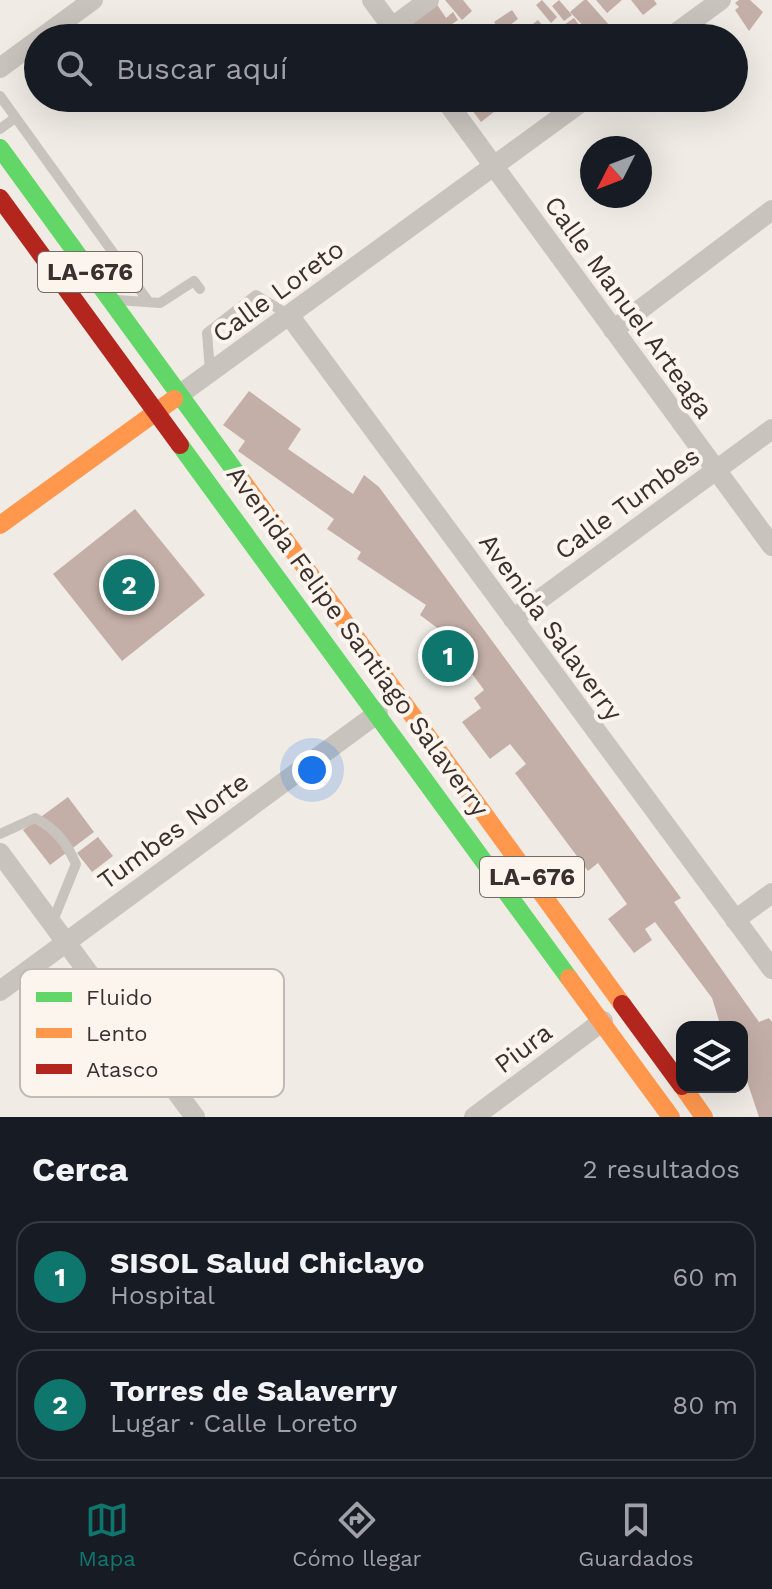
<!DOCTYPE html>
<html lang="es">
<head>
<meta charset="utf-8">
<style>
  body { margin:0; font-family:"Work Sans",sans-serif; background:#20242c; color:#f1f3f6 }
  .controls { position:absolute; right:24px; bottom:24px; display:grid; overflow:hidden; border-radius:16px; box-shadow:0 8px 32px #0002 }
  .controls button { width:72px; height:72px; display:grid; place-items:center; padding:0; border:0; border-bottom:2px solid #363941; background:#171b24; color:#f1f3f6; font:40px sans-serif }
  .compass { position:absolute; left:580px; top:136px; width:72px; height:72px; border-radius:50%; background:#171b24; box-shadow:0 8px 32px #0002; rotate:228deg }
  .you { position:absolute; left:312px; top:770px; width:28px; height:28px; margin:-20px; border:6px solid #fff; border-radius:50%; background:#1a73e8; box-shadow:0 0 0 12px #1a73e833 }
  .badge { display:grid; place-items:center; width:52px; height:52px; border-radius:50%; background:#0f766e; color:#fff; font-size:26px; font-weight:700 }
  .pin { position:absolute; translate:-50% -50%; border:4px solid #fff; box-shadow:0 2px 8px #0006 }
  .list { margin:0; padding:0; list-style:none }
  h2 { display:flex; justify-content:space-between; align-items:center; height:104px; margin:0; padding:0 32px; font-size:34px }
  h2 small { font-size:26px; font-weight:400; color:#9ea1a6 }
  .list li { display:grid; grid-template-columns:52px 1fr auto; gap:24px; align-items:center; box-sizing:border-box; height:112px; margin:0 16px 16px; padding:0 16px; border:2px solid #363941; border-radius:24px }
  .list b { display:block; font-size:30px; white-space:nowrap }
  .list p { margin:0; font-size:26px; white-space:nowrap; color:#9ea1a6 }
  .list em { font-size:26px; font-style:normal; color:#9ea1a6 }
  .icon { flex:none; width:44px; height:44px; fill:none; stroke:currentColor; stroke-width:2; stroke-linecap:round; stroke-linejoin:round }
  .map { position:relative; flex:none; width:772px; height:1117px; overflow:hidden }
  .search { position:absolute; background:#171b24; box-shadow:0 8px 32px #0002; left:24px; right:24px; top:24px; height:88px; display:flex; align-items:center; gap:20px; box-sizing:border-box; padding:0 28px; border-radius:44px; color:#9ea1a6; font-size:30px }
  .sheet { height:360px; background:#171b24 }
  nav { display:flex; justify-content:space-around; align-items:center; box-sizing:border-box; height:112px; border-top:2px solid #363941; background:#171b24; font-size:22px; color:#9ea1a6 }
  nav a { display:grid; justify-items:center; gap:4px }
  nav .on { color:#0f766e }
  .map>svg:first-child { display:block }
  .building { fill:#c3afa7 }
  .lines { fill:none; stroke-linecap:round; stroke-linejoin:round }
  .lane { stroke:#c9c3be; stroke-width:10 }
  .street { stroke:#c9c3be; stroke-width:20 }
  .fast { stroke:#63d668; stroke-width:18 }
  .slow { stroke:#ff974d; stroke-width:18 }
  .jam { stroke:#b3261e; stroke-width:18 }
  .labels { text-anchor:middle; stroke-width:8; stroke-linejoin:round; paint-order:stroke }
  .shield { fill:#fbf5ee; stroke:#756b66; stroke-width:2 }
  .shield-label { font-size:24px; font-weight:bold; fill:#3b302b }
  .street-label { font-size:26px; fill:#3b302b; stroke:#fbf5ee }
  .key { fill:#fbf5ee; stroke:#c1bab4; stroke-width:2 }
  .key-label { font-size:22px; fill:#3b302b }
</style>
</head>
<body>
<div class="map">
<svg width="772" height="1117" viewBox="0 0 772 1117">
  <rect width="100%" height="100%" fill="#f0ebe5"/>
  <path class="building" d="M434 0 446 18 453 12 458 20 432 38H417L405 20Z
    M445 0H463L472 11 462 20Z
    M542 0 557 17 551 23 536 5Z
    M559 0 572 15 564 21 552 6Z
    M584 0H587L610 26 595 38 570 12Z
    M596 0H622L607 13Z
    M631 0H654L657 4 643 15Z
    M739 0H750L763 12 749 31 735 10 739 7 735 3Z
    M512 10 518 19 501 32 494 22Z
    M574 18 585 33 579 38H569L561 27Z
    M538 20 553 38H538L529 27Z
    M463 98H512L481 122Z
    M249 391 301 429 288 449 353 494 364 475 379 487 681 898 674 902 759 1022 769 1018 772 1022V1117H759L742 1066V1027H721L712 998 655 922 645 929 652 940 634 953 608 919 627 904 598 863 588 871 515 773 526 764 510 744 490 759 462 722 481 708 474 698 484 690 440 630 420 615 426 605 357 559 361 552 327 529 334 519 238 451 245 441 223 425Z
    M135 509 205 595 122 661 53 574Z
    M68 797 94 832 50 865 23 830Z
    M98 837 113 856 92 872 77 853Z"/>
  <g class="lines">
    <path class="lane" d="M0 96 148 301
      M0 129 15 118
      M117 300 160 303 194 281 200 289
      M210 371 207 333 256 295 289 315
      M0 834 35 818C56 829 66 842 76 864L52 923"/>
    <path class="street" d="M372 0 400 38
      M392 27 429 0
      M41 38 93 0
      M669 38 721 0
      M0 68 38 40
      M444 98 772 546
      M289 315 772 969
      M613 330 772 210
      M179 395 587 98
      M513 619 772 429
      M0 853 195 1117
      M735 920 772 893
      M0 991 378 713
      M474 1117 603 1021"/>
    <path class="fast" d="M0 148 243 482
      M180 445 569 978"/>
    <path class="slow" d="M243 482 622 1004
      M0 525 174 399
      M569 978 671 1117
      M683 1087 704 1117"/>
    <path class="jam" d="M0 198 180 445
      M622 1004 682 1086"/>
  </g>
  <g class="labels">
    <g class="shield">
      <rect x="38" y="252" width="104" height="40" rx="6"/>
      <rect x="480" y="857" width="104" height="40" rx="6"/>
    </g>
    <g class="shield-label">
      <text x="90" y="280">LA-676</text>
      <text x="532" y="885">LA-676</text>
    </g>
    <g class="street-label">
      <text transform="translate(278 291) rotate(-36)" y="9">Calle Loreto</text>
      <text transform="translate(629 307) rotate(54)" y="9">Calle Manuel Arteaga</text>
      <text transform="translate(627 503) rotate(-36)" y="9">Calle Tumbes</text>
      <text transform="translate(551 627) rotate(54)" y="9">Avenida Salaverry</text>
      <text transform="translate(358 641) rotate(54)" y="9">Avenida Felipe Santiago Salaverry</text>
      <text transform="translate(173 831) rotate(-36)" y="9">Tumbes Norte</text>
      <text transform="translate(523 1048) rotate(-37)" y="9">Piura</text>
    </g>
  </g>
  <rect x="20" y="969" width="264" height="128" rx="12" class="key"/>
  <rect x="36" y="992" width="36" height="10" fill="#63d668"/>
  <rect x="36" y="1028" width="36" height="10" fill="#ff974d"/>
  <rect x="36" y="1064" width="36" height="10" fill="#b3261e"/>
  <g class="key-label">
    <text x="86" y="1005">Fluido</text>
    <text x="86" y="1041">Lento</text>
    <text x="86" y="1077">Atasco</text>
  </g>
</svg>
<div class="controls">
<button><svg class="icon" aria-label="layers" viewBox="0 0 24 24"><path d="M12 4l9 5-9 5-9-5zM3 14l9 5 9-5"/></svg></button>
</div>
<svg class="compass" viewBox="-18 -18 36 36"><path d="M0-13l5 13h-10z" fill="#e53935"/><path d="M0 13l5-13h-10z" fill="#9ea1a6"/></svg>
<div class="you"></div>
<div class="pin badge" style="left:448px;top:656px">1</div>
<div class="pin badge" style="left:129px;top:585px">2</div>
<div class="search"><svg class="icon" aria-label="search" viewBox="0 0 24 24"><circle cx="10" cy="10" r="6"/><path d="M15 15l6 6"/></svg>Buscar aquí</div>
</div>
<section class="sheet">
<h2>Cerca<small>2 resultados</small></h2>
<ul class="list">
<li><span class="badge">1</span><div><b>SISOL Salud Chiclayo</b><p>Hospital</p></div><em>60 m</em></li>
<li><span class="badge">2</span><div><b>Torres de Salaverry</b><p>Lugar · Calle Loreto</p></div><em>80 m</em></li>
</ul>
</section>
<nav>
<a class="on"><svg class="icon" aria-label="map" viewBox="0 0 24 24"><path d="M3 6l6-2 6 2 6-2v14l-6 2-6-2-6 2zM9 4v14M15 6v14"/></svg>Mapa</a>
<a><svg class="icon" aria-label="directions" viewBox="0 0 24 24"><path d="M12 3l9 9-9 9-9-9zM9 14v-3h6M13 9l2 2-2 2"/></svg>Cómo llegar</a>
<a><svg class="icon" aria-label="saved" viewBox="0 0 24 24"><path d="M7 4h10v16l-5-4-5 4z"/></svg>Guardados</a>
</nav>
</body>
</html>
